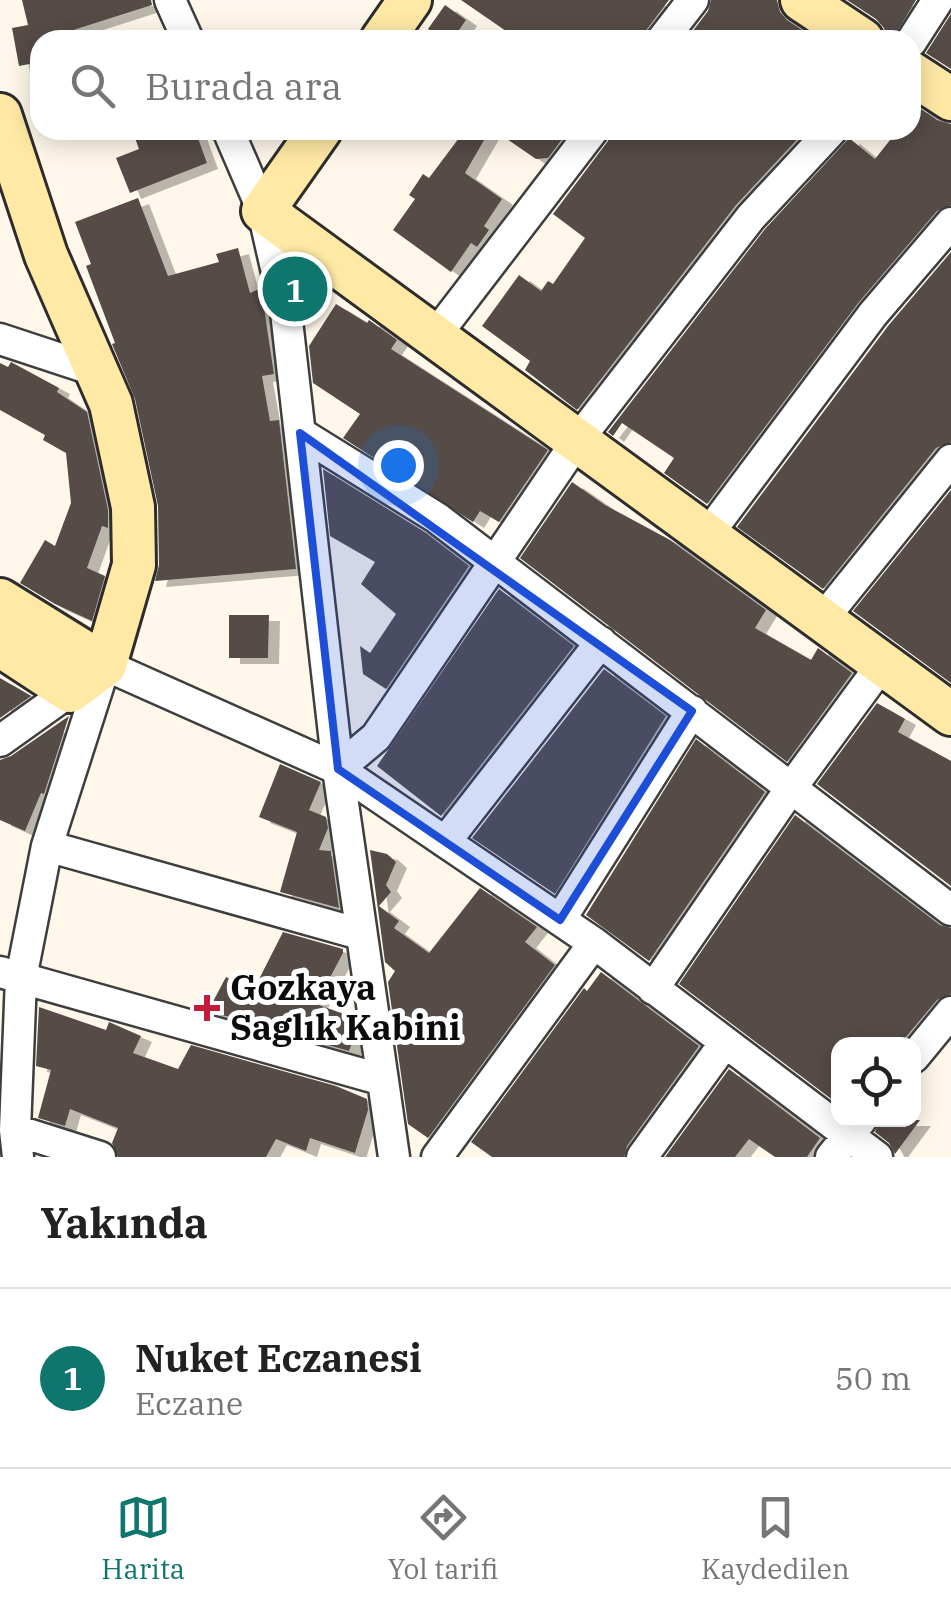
<!DOCTYPE html>
<html lang="tr">
<head>
<meta charset="utf-8">
<style>
  body { margin:0; font-family:"IBM Plex Serif",serif; background:#f6f6f6; color:#222 }
  .controls { position:absolute; right:30px; bottom:30px; display:grid; overflow:hidden; border-radius:20px; box-shadow:0 5px 25px #0003 }
  .controls button { width:90px; height:90px; display:grid; place-items:center; padding:0; border:0; border-bottom:2px solid #e0e0e0; background:#fff; color:#222; font:50px sans-serif }
  .you { position:absolute; left:398px; top:465px; width:35px; height:35px; margin:-25px; border:8px solid #fff; border-radius:50%; background:#1a73e8; box-shadow:0 0 0 15px #1a73e833 }
  .badge { display:grid; place-items:center; width:65px; height:65px; border-radius:50%; background:#0f766e; color:#fff; font-size:32px; font-weight:700 }
  .pin { position:absolute; translate:-50% -50%; border:5px solid #fff; box-shadow:0 2px 10px #0006 }
  .list { margin:0; padding:0; list-style:none }
  h2 { display:flex; justify-content:space-between; align-items:center; height:130px; margin:0; padding:0 40px; font-size:42px }
  h2 small { font-size:32px; font-weight:400; color:#767676 }
  .list li { display:grid; grid-template-columns:65px 1fr auto; gap:30px; align-items:center; box-sizing:border-box; height:180px; padding:0 40px; border-top:2px solid #e0e0e0 }
  .list b { display:block; font-size:38px; white-space:nowrap }
  .list p { margin:0; font-size:32px; white-space:nowrap; color:#767676 }
  .list em { font-size:32px; font-style:normal; color:#767676 }
  .icon { flex:none; width:55px; height:55px; fill:none; stroke:currentColor; stroke-width:2; stroke-linecap:round; stroke-linejoin:round }
  .map { position:relative; flex:none; width:951px; height:1157px; overflow:hidden }
  .search { position:absolute; background:#fff; box-shadow:0 5px 25px #0003; left:30px; right:30px; top:30px; height:110px; display:flex; align-items:center; gap:25px; box-sizing:border-box; padding:0 35px; border-radius:30px; color:#767676; font-size:38px }
  .sheet { height:310px; background:#fff }
  nav { display:flex; justify-content:space-around; align-items:center; box-sizing:border-box; height:140px; border-top:2px solid #e0e0e0; background:#fff; font-size:28px; color:#767676 }
  nav a { display:grid; justify-items:center; gap:5px }
  nav .on { color:#0f766e }
  .map>svg:first-child { display:block }
  .building { fill:#554b47; filter:url(#shadow) }
  .lines { fill:none; stroke-linecap:round; stroke-linejoin:round }
  .street-casing { stroke:#3e3e3e; stroke-width:35 }
  .secondary-casing { stroke:#2d2d2d; stroke-width:48 }
  .street { stroke:#fff; stroke-width:30 }
  .secondary { stroke:#ffe9a5; stroke-width:42 }
  .marked { fill:#1d4ed8; fill-opacity:0.2; stroke:#1d4ed8; stroke-width:8; stroke-linejoin:round }
  .poi-dot { fill:#c31c3a; stroke:#fff; stroke-width:4 }
  .labels { text-anchor:middle; stroke-width:10; stroke-linejoin:round; paint-order:stroke }
  .poi-label { font-size:35px; font-weight:bold; fill:#0b0b0b; stroke:#fff; text-anchor:start }
</style>
</head>
<body>
<div class="map">
<svg width="951" height="1157" viewBox="0 0 951 1157">
  <defs>
    <filter id="shadow"><feDropShadow dx="11" dy="6" stdDeviation="0" flood-color="#0004"/></filter>
  </defs>
  <rect width="100%" height="100%" fill="#fff8ea"/>
  <path class="building" d="M22 0H151L152 5 67 32 69 40H40V62L19 66 12 28 28 25Z
    M461 0H669L647 29 644 40H519Z
    M711 0H777L780 12 787 20 817 40H686L708 11Z
    M847 0H916L892 40H887L884 28 876 19Z
    M445 5 466 20 452 40H445L428 29Z
    M951 14V69L926 53Z
    M917 106 937 120 951 124V205L937 211 859 302 707 504 664 473 674 458 622 423 613 436 608 432 765 229 849 138 875 159 898 130H911V113Z
    M132 130H195L207 163 130 193 116 158 139 149Z
    M465 130H490L465 173 502 199 484 226 489 230 477 247 471 243 451 272 393 230 415 199 409 195 423 174 429 178Z
    M494 130H569L548 158 536 159Z
    M611 130H806L736 205 577 410 525 370 530 361 482 326 519 275 541 291 548 281 553 284 585 238 553 214 608 141Z
    M138 198 168 276 219 262 216 254 238 248 250 293 261 288 274 374 262 376 270 421 279 420 296 569 155 581 159 565 158 506 135 399 112 344 115 343 86 266 91 264 75 222Z
    M951 252V442L936 448 823 589 737 527 888 326Z
    M336 304 367 323 369 320 397 340 391 349 548 450 499 522 480 511 473 522 343 438 360 414 313 383 309 346Z
    M11 362 59 388 57 392 87 412 108 510V528L102 526 87 568 105 576 92 621 55 604 20 583 45 540 55 546 71 503 66 453 43 440 45 435 0 410V363L8 367Z
    M323 469 426 533 469 566 386 689 363 674 360 646 370 653 396 614 361 584 375 562 330 536Z
    M572 482 605 505 670 540 766 610 755 628 811 660 818 648 852 673 787 762 520 558Z
    M951 490V683L853 611Z
    M499 589 574 646 441 816 377 766Z
    M229 615H269L268 658H229Z
    M604 669 666 716 555 894 472 838Z
    M0 678 31 696 0 718Z
    M877 703 905 719 898 732 951 761V886L817 784Z
    M69 716 44 794 41 793 25 831 0 820V760L11 756Z
    M696 739 765 792 649 961 586 915Z
    M280 764 321 782 309 810 326 817 328 828 319 850 331 851 339 908 280 892 297 832 259 817Z
    M795 815 940 925 951 928V994L937 1000 900 1044H838V1104L679 984Z
    M370 850 387 854 396 862 386 885 391 892 379 906 399 921 394 928 429 953 480 888 537 927 525 942 555 965 428 1138 408 1124 388 982 395 971 385 962Z
    M283 932 343 949V953L316 1004 355 1018 357 1029 349 1051 208 1011 226 977 253 991Z
    M601 972 699 1046 627 1146 624 1157H492L471 1142 584 988 587 991Z
    M39 1007 106 1030 109 1022 141 1036 133 1053 178 1069 191 1045 336 1086 367 1099 368 1110 355 1153 310 1138 306 1151 276 1139 266 1157H118L112 1143 118 1128 70 1109 65 1126 38 1118 51 1070 36 1066Z
    M729 1069 820 1138 807 1157H775L749 1139 735 1157H665Z
    M879 1120H920L895 1154 889 1143 875 1132Z"/>
  <g class="lines">
    <g class="street-casing">
      <path id="street" d="M170 0 188 40
        M662 40 693 0
        M911 42 938 0
        M228 130 263 211 286 312 338 769 394 1157
        M435 336 593 130
        M0 339 97 371
        M300 433 437 518 951 910
        M708 534 873 314 951 223
        M822 620 951 460
        M0 741 70 691
        M338 769 376 737 577 441 751 217 832 130
        M445 842 601 642
        M47 846 360 934
        M560 920 692 711
        M0 972 383 1080
        M653 989 791 788 883 663
        M914 1057 951 1012
        M15 1130 100 1157
        M18 1157 15 1130 21 978 47 846 105 665 338 769 594 943 877 1157
        M437 1157 594 943
        M642 1157 724 1044
        M831 1157 861 1120"/>
    </g>
    <g class="secondary-casing">
      <path id="secondary" d="M802 0 862 40
        M382 40 410 0
        M911 73 951 99
        M0 115 46 255 111 404 133 507 134 565 105 665 70 691 0 645
        M320 130 263 211 951 714
        M0 600 105 665"/>
    </g>
    <use href="#street" class="street"/>
    <use href="#secondary" class="secondary"/>
  </g>
  <path class="marked" d="M300 433 692 711 560 920 338 769Z"/>
  <path class="poi-dot" d="M202 993h10v10h10v10h-10v10h-10v-10h-10v-10h10z"/>
  <g class="labels">
    <g class="poi-label">
      <text x="230" y="1000">Gozkaya<tspan x="230" dy="40">Saglık Kabini</tspan></text>
    </g>
  </g>
</svg>
<div class="controls">
<button><svg class="icon" aria-label="locate" viewBox="0 0 24 24"><circle cx="12" cy="12" r="6"/><path d="M12 2v4M12 18v4M2 12h4M18 12h4"/></svg></button>
</div>
<div class="you"></div>
<div class="pin badge" style="left:295px;top:289px">1</div>
<div class="search"><svg class="icon" aria-label="search" viewBox="0 0 24 24"><circle cx="10" cy="10" r="6"/><path d="M15 15l6 6"/></svg>Burada ara</div>
</div>
<section class="sheet">
<h2>Yakında<small></small></h2>
<ul class="list">
<li><span class="badge">1</span><div><b>Nuket Eczanesi</b><p>Eczane</p></div><em>50 m</em></li>
</ul>
</section>
<nav>
<a class="on"><svg class="icon" aria-label="map" viewBox="0 0 24 24"><path d="M3 6l6-2 6 2 6-2v14l-6 2-6-2-6 2zM9 4v14M15 6v14"/></svg>Harita</a>
<a><svg class="icon" aria-label="directions" viewBox="0 0 24 24"><path d="M12 3l9 9-9 9-9-9zM9 14v-3h6M13 9l2 2-2 2"/></svg>Yol tarifi</a>
<a><svg class="icon" aria-label="saved" viewBox="0 0 24 24"><path d="M7 4h10v16l-5-4-5 4z"/></svg>Kaydedilen</a>
</nav>
</body>
</html>
